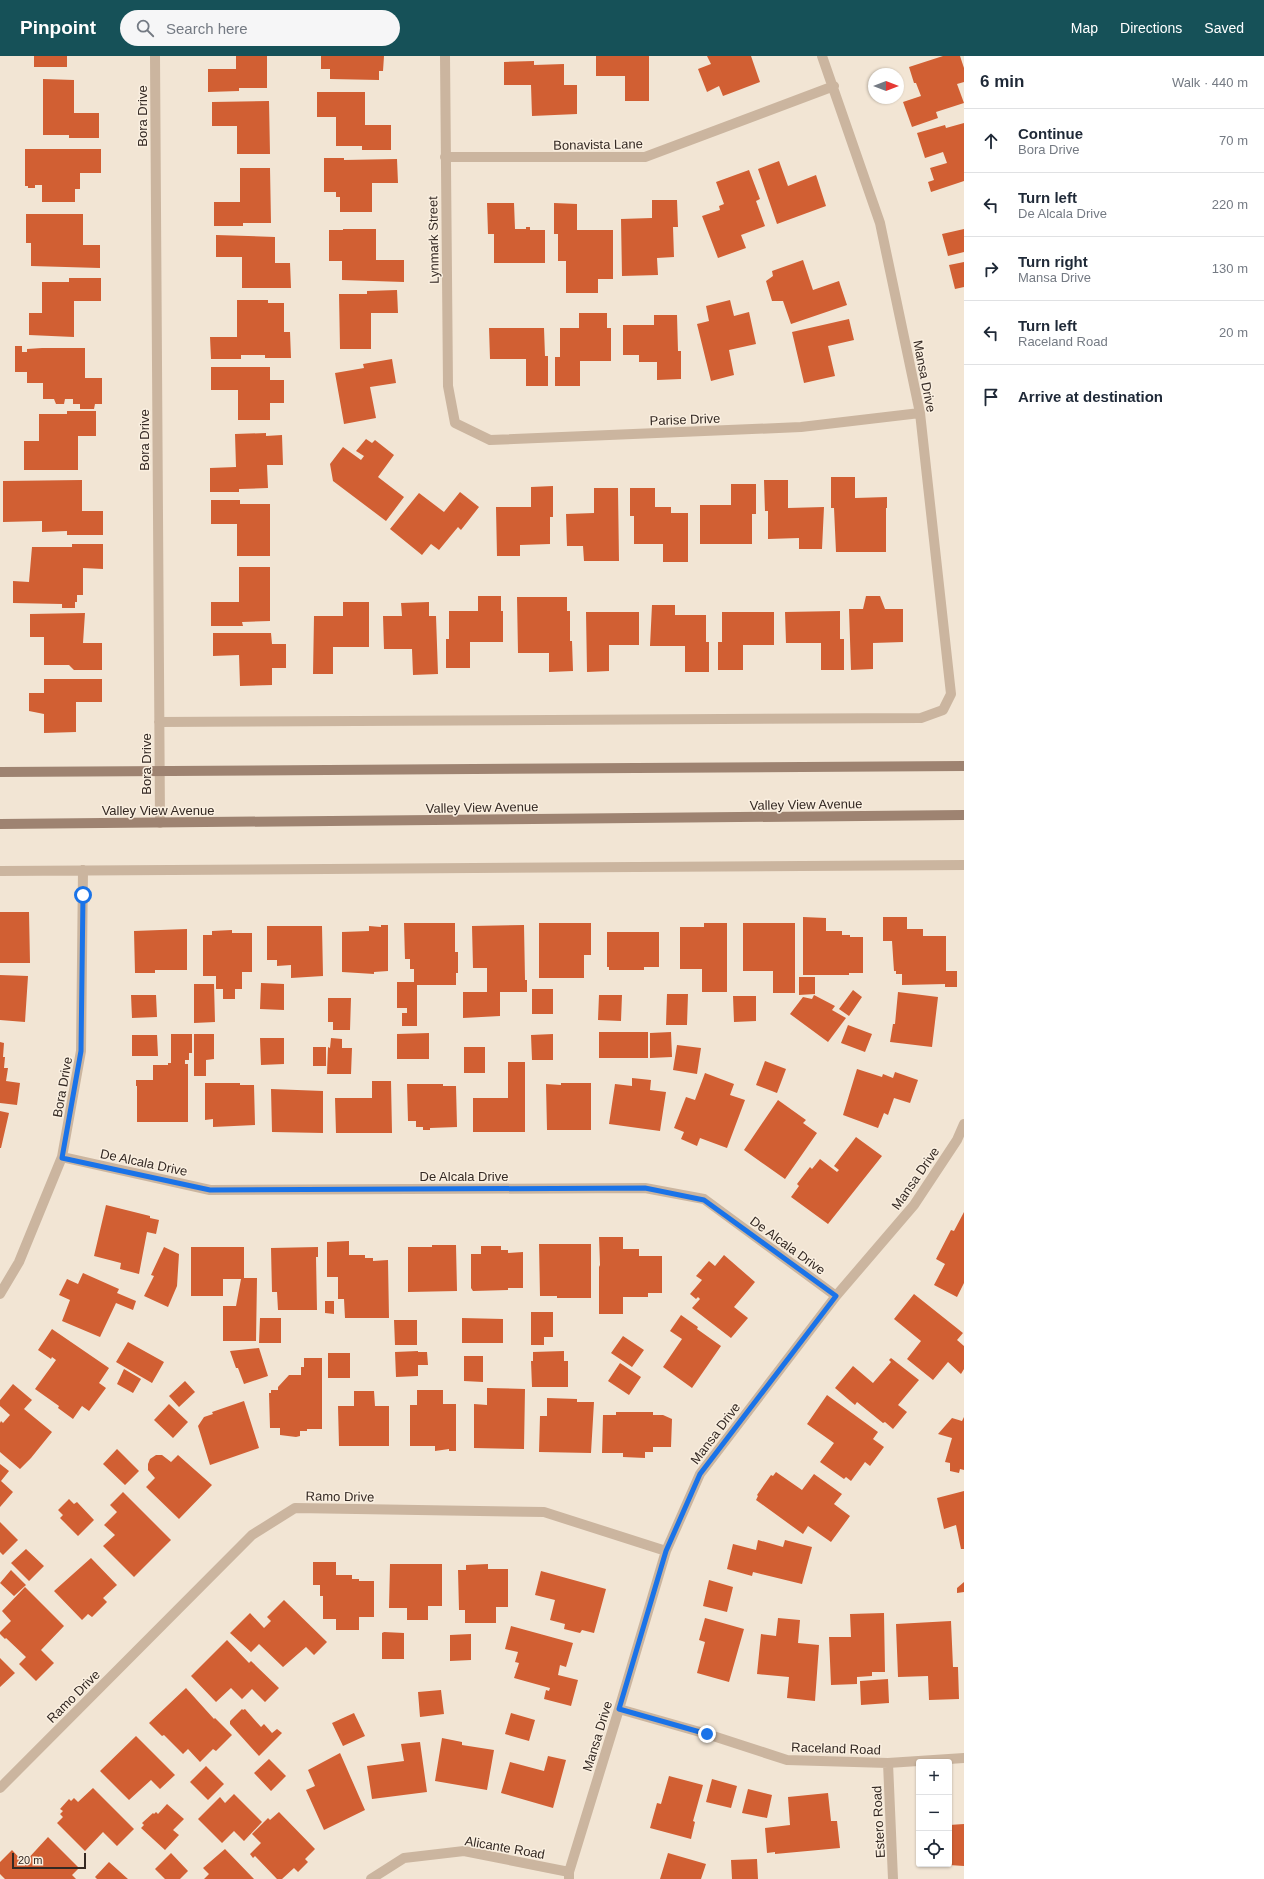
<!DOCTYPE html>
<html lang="en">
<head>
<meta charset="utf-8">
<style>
  body { margin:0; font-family:Arial,sans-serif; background:#f6f6f7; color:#1f2937 }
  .controls { position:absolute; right:12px; bottom:12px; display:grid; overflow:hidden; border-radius:4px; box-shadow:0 1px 3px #0004 }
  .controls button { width:36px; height:36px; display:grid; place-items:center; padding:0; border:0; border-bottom:1px solid #e0e1e3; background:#fff; color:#1f2937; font:20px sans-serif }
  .compass { position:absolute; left:868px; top:12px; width:36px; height:36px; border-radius:50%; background:#fff; box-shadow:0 1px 3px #0004; rotate:90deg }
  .scale { position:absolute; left:12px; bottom:10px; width:74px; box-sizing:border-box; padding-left:4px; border:2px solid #342923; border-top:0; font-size:11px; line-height:14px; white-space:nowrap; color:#342923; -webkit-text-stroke:3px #faefe0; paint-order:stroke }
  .stop { position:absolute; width:12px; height:12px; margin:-9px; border:3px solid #1a73e8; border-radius:50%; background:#fff }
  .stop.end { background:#1a73e8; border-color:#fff; box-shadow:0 1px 4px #0008 }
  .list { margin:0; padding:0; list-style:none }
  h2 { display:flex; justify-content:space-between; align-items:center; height:52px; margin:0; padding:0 16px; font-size:17px }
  h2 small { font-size:13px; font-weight:400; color:#747a83 }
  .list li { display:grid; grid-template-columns:26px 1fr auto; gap:12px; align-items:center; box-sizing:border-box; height:64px; padding:0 16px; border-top:1px solid #e0e1e3 }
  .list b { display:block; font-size:15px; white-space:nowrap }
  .list p { margin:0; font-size:13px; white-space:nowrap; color:#747a83 }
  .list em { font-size:13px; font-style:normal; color:#747a83 }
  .icon { flex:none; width:22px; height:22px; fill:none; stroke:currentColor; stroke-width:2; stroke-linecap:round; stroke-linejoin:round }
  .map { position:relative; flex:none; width:964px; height:1823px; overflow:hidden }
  header { display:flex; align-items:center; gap:24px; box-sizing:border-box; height:56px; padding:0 20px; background:#165158; color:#fff }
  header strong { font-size:19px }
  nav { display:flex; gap:22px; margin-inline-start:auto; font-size:14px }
  .search { width:280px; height:36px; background:#f6f6f7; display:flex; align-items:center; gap:10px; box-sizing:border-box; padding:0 14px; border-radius:22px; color:#747a83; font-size:15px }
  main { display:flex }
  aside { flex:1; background:#fff }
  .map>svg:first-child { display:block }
  .building { fill:#d15f33 }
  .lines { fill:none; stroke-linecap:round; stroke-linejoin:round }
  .minor { stroke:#cbb59f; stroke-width:10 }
  .secondary { stroke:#9e8371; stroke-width:10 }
  .route { stroke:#1a73e8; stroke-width:5 }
  .labels { text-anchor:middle; stroke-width:3; stroke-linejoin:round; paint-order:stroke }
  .street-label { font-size:13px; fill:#342923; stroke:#faefe0 }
</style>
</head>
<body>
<header>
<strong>Pinpoint</strong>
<div class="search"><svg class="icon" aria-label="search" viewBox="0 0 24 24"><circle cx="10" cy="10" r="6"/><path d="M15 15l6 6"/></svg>Search here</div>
<nav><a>Map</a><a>Directions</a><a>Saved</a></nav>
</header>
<main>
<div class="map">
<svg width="964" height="1823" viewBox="0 0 964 1823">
  <rect width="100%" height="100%" fill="#f2e5d4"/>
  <path class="building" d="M34 0H67V11H34Z
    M236 0H267V32H239V35L208 36V13H236Z
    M321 0H384L383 15H379V24L330 23V13H321Z
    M596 0H649V45H625V20H596Z
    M707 0H751L760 26 723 40 719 30 707 36 698 13 711 8Z
    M943 0H960L964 12V26L957 28 964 47 936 56 938 62 912 71 903 46 921 40 916 27H914L909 11Z
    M534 5V9L564 8V29H577V58L532 60 531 29H504V6Z
    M43 23 74 24V57H99V82H69V79H43Z
    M317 36H365V69H391V94H362V90H336V61H317Z
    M269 45 270 98H237V70H212V46Z
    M964 67V125L931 136 928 126 934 124 930 112 947 107 943 96 925 102 917 77 945 69 946 72Z
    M25 93H101V117H80V133H75V146H42V129H35V132H28V130H25Z
    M324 102H344V104L397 103 398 127H372V156H340V141H336V136H324Z
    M779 105 788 130 816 119 826 150 777 168 758 113Z
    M240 112H270L271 167H243V170H214V146H240Z
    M749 114 760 143 756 145 765 170 741 179 746 192 718 202 702 160 720 154 719 150 724 148 716 126Z
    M652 144H677L678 171H673L674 201 657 202 658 219 622 220 621 163 652 162Z
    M487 147H514L515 173H526V171H530V174H545V207H494V178H488Z
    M554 147 577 148V174H613V223H598V237H566V205H558V178H554Z
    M26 158H83V189H100V212L31 210V187H26Z
    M343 173H376V204H404V226L342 224V205H329V174H343Z
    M964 173V196L948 200 942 178Z
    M216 179 275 181V207H290L291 232H242V201H216Z
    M803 204 813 234 839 225 847 249 791 268 783 245H772L766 225 773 220 772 215Z
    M964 206V231L955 233 949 209Z
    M69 222H101V245H74V281L29 279V257H42V226H69Z
    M397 234 398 257H371V293H340L339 238H367V235Z
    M237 244H268V247H284V276H290L291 302H265V299H241V303H211L210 281H237Z
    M730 244 734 260 749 256 756 288 729 294 734 319 711 325 697 268 709 265 706 250Z
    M579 257H607V272H611V305H580V330H555V301H560V272H579Z
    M654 259H677L678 295H681V323L657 324V306H639V299H623V269H654Z
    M849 263 854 284 828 290 835 320 804 327 792 276Z
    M489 272H544L545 300H548V330H526V303H490Z
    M15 290H22V296H27V293L42 292H85V322H102V348H95L94 353H80V348H73V343H65L64 348H56L54 343H43V327H27V316H15Z
    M392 303 396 327 370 331 376 362 344 368 335 317 364 312 363 308Z
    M211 311H270V324H284V347H270V364H238V334H211Z
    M67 355H96V380H78V414H24V385H39V358H67Z
    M266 377V380L282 379 283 409H267L268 432 239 433V436H210V412L236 411 235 378Z
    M366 383 372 387 375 384 394 399 378 421 404 441 386 465 333 425 330 408 343 391 361 404 364 400 356 395Z
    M831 421H855V442L887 441V452H886V496H836L834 452H831Z
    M82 424V455H103V479H67V475L42 476V465L3 466V425Z
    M764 424H788V452L824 451 822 493H799V482L768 483V455H765Z
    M731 428H756V458H752V488H700V449H731Z
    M553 430V461H550V488L520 489V500H497L496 451H531V431Z
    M594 432H618L619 505H584L583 490H567L566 458 594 457Z
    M630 432H655V451H671V457H688V506H663V488H634V460H630Z
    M460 436 479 451 461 474 458 471 439 494 431 488 422 499 390 473 419 437 444 456Z
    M211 444H240V448H270V500H237V468H211Z
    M72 488H103V513L83 512V539H77V546H75V552H62V548L13 547V525L29 526 32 491H72Z
    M239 511H270V565L242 566 243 570H211V546H239Z
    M478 540H501V555H503V586H470V612H446V583H449V555H478Z
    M866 540H880L885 553H903V586L873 587V613L851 614 849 553H863Z
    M517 541H567V555H570V585H572L573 615 549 616V597H518Z
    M343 546H369V591H333V618H313L314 560H343Z
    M429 546V560H436L438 618 413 619 412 593H384L383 560H402L401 547Z
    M652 549H675V559H706V586H709V616H685V590H650Z
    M840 555V583H844V614H821V587H786L785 556Z
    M586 556H639V589H609V615L587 616Z
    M722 556H774V589H743V614H718V586H722Z
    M85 557 83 587H102V614H74L69 609H44V581H30V558Z
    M213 577H271L272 588H286V612H272V629L240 630 239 599 213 600Z
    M44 623H102V646H76V676L44 677V658L29 655V637H44Z
    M0 856H29L30 907H0Z
    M803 861 826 862V875H842V879H850V881H863V917H849V919H803Z
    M883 861H907V873H923V880H946V915H957V931H945V928L902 929V918H896V915H894L892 885H883Z
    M404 867H455V896H458V917H456V929H417V970H402V957H407V952H397V926H414V913H410V903H405Z
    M539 867H591V899H584V922H539Z
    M704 867H727V936H702V913H680V871H704Z
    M743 867H795V937H773V915H743Z
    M381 869H388V915L374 916V918L342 916V876L369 875V870L381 871Z
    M524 869 525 924H527V936H500V960L463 962V936H487V912H473L472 870Z
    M267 870H322L323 920 291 922V909L277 910V904H267Z
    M187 873V914H155V917H135L134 875Z
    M232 874V877H252V916H242V933H235V943H223V933H216V920H203V879H212V875Z
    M607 876H659V911H644V914H609V911H607Z
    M0 919 28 920 25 966 0 964Z
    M799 921H815V938L799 939Z
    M261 927 284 928V954L260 953Z
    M194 928H214L215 966 194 967Z
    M532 933H553V958H532Z
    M853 934 862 941 849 960 839 953Z
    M898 936 938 941 932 991 890 986 893 968H895Z
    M667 938H688L687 969H666Z
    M131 939H156L157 961 132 962Z
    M599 939H622L621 965 598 964Z
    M814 939 835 950 832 954 846 962 828 986 790 958 803 941 812 943Z
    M733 940H756V965L734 966Z
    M328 942H351L350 974H333V966H328Z
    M848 969 872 978 865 996 841 987Z
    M599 976H648V1002H599Z
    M671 976 672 1001 650 1002V977Z
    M429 977V1003H397V978Z
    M171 978H192V997H189V1004H185V1008H188V1066H137V1030H136V1024H153V1009H168V1007H171Z
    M194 978H214V1003L206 1004V1020H194Z
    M553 978V1004H532L531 979Z
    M132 979H157L158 1000H132Z
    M260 982H284V1008L261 1009Z
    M331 982 342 983V992H352L351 1018H327L328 991 330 992Z
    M0 986 4 987 3 1001H5L4 1012H8L6 1025 20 1027 17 1049 0 1047Z
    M677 989 701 992 697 1018 673 1014Z
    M313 991H326V1010H313Z
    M464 991H485V1017H464Z
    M765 1005 786 1013 777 1037 756 1029Z
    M508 1006H525V1076H473V1042H508Z
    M857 1013 882 1021 883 1018 893 1022 895 1016 918 1024 910 1047 894 1042 888 1059 884 1057 878 1072 843 1059Z
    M705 1017 734 1028 730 1039 745 1044 727 1092 700 1082 697 1090 681 1083 684 1076 674 1072 686 1041 695 1044Z
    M632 1022 651 1024 650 1034 666 1036 660 1075 609 1068 615 1028 632 1030Z
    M372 1025H391L392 1077H336L335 1042H372Z
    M205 1027H240V1029H254L255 1069 213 1071V1063L205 1064Z
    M561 1027H591V1074H547L546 1028 561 1029Z
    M407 1028H443V1030H456L457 1071 430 1072V1074H423V1071H416V1065H408Z
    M271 1033 323 1035V1077L272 1076Z
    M778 1044 806 1064 803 1067 817 1077 785 1123 744 1094Z
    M0 1055 9 1057 1 1092H0Z
    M856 1081 882 1100 828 1168 791 1141 799 1130 797 1128 810 1111 812 1113 820 1103 837 1116 839 1114 834 1110Z
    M106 1149 150 1160V1162L159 1164 156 1178 147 1176 139 1218 120 1213 121 1207 94 1200Z
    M964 1156V1227L957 1241 934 1229 945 1208 936 1203 951 1174 954 1175Z
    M599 1181H623V1193H639V1200H662V1237H648V1241H623V1258H599V1211L600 1209Z
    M349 1185V1199H365V1202H373V1205L388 1204 389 1262H345L344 1243H338V1221H327V1186Z
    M539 1188H591V1242H557V1240H540Z
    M432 1189H456L457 1235 408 1236V1191H432Z
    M481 1190H501V1194H508V1197L523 1196V1232H508V1234L473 1235 471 1232V1198H481Z
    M164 1191 179 1198 177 1230 168 1251 144 1240 154 1220 151 1219Z
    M191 1191H244V1222H257L256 1285H223V1250H236L241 1223H223V1240H191Z
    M318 1191V1201H316L317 1254H278L277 1236H272L271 1192Z
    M724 1199 755 1226 734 1251 748 1262 731 1282 692 1252 700 1243 698 1241 696 1243 690 1238 702 1224 696 1220 709 1205 715 1210Z
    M83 1217 119 1233 117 1237 136 1245 133 1254 116 1247 100 1281 62 1265 70 1244 59 1239 67 1223 78 1228Z
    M914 1238 963 1277 957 1284 964 1290V1313L961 1318 948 1306 933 1324 907 1303 921 1285 894 1263Z
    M325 1245H334V1258L325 1257Z
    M531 1256H553V1281H544V1289H531Z
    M681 1259 698 1271 697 1273 721 1290 692 1332 663 1311 682 1283 670 1275Z
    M260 1262H281V1287H259Z
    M462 1262 503 1263V1287H462Z
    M394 1264H417V1289H395Z
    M52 1273 109 1312 99 1327 106 1332 89 1355 82 1350 73 1363 58 1352 59 1350 35 1333 56 1304 52 1301 51 1303 38 1294Z
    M623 1280 644 1294 632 1311 611 1297Z
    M128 1286 164 1306 152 1327 116 1306Z
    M259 1292 268 1320 244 1328 238 1312H236L230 1295Z
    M418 1295V1296H427L428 1309H418V1320L396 1321 395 1296Z
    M564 1295V1305H568V1331H532L531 1305H533V1296Z
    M328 1297H350V1322H328Z
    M464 1300H483V1326L464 1325Z
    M304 1302H322V1373H307V1375H300V1380L296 1381 280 1379V1372H270L269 1337H271V1334H278V1331L289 1319H301V1311H304Z
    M891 1302 919 1324 898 1349 907 1356 893 1373 885 1366 883 1367 857 1346 855 1349 835 1332 853 1310 873 1327 891 1306 889 1304Z
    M620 1307 641 1321 629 1339 608 1325Z
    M124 1313 141 1323 133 1337 117 1328Z
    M185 1325 195 1336 179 1351 169 1340Z
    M13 1328 32 1344 24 1353 52 1376 31 1402 20 1413 0 1396V1367L1 1365 3 1367 10 1359 0 1350V1344Z
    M487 1332 525 1333 524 1393 474 1392V1348L487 1349Z
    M417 1334H443V1348H456V1395H449V1393L435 1395V1390H410V1349H417Z
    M354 1335H374L375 1350H389V1390H339L338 1350H354Z
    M827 1339 878 1376 873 1383 884 1391 870 1410 865 1406 851 1425 846 1421 844 1423 820 1406 834 1387 807 1368Z
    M547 1342 577 1343V1346H594L591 1397 539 1396 540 1360H547Z
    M244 1345 259 1392 210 1409 198 1370 204 1361 213 1358 212 1356Z
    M169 1348 188 1366 173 1382 154 1364Z
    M616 1356H653V1359H663L672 1363 671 1391H653V1396H645V1402L623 1401V1397H602L603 1359H616Z
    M964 1361V1414L960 1413 959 1417 950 1415V1407L945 1406 952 1382 938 1378 952 1362 962 1365Z
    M117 1393 139 1415 125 1429 103 1408Z
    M156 1399H162L171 1406 178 1399 212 1429 179 1463 146 1431 155 1422 148 1414V1408L150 1403Z
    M0 1408 9 1415 1 1425 13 1436 0 1451Z
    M776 1416 802 1434 814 1418 842 1438 834 1448 850 1460 831 1486 808 1470 803 1478 756 1444 758 1440 757 1439 771 1419 773 1420Z
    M964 1435V1493H961L956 1469 944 1473 937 1442Z
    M123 1436 171 1484 134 1521 103 1490 115 1479 104 1469 117 1456 110 1449Z
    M69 1443 74 1448 77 1446 94 1464 78 1480 60 1462 63 1459 58 1454Z
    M0 1466 18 1484 3 1499 0 1496Z
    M758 1484 783 1491 785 1484 812 1491 802 1528 753 1516 752 1520 727 1513 733 1488 756 1494Z
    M26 1493 44 1510 29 1525 11 1507Z
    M91 1502 117 1529 103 1542 107 1546 92 1561 88 1558 82 1564 54 1535Z
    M313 1506H336V1519H352V1523H359V1525H374V1561H359V1574H336V1563H323V1540H320V1529H313Z
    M390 1508H442V1550H428V1564H407V1552H389Z
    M488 1508V1513H508V1551H496V1567H465V1554H459L458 1514H466V1509Z
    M11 1514 26 1529 14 1540 0 1527Z
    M541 1515 606 1533 594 1577 582 1574 580 1577 564 1573 565 1568 550 1564 555 1544 535 1539Z
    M709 1524 733 1531 727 1556 703 1550Z
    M964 1526V1536L957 1537V1532Z
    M25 1531 64 1570 41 1594 54 1607 36 1625 19 1608 26 1601 6 1582 5 1583 0 1578V1576L11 1565 2 1555Z
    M284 1544 327 1586 314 1599 306 1591 283 1611 259 1588 251 1596 230 1577 250 1557 264 1572 271 1565 267 1561Z
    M884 1557 885 1616H872V1620L857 1621V1628L831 1629 829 1581H851L850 1558Z
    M705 1562 744 1573 729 1626 697 1617 705 1586 699 1584Z
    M778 1562 800 1564 798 1587 819 1589 815 1645 787 1642 789 1621 757 1618 761 1578 776 1580Z
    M951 1565 953 1611H958L959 1643 929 1644 928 1620 898 1621 896 1568Z
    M511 1570 573 1587 566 1611 560 1609 558 1619 578 1624 571 1650 544 1643 546 1634 549 1635 550 1632 514 1622 519 1607 515 1606 518 1596 505 1593Z
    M384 1576 404 1577V1603H382V1577Z
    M471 1578V1604L450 1605V1579Z
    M227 1584 249 1607 251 1605 279 1632 265 1646 252 1633 242 1643 231 1632 216 1646 191 1620Z
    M0 1602 15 1617 0 1631Z
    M888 1623 889 1647 861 1649 860 1625Z
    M186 1632 214 1663 215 1662 232 1679 216 1695 213 1693 200 1706 188 1693 183 1698 164 1679 162 1680 149 1667Z
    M441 1634 444 1658 420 1661 418 1636Z
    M242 1653 243 1654 245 1653 261 1671 264 1668 272 1677 277 1673 282 1677 259 1700 230 1668V1665Z
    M354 1657 365 1680 343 1690 332 1667Z
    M511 1657 535 1664 529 1685 505 1678Z
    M136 1680 175 1719 160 1733 151 1724 129 1744 100 1715Z
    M442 1682 462 1686V1689L494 1694 487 1734 435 1725Z
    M420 1686 427 1736 372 1743 367 1710 404 1705 401 1688Z
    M340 1697 365 1754 324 1774 306 1734 315 1730 308 1714Z
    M548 1700 566 1704 553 1752 501 1737 510 1706 544 1715Z
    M269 1703 286 1720 271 1735 254 1717Z
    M206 1710 224 1728 208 1744 190 1726Z
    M669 1720 703 1729 693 1765 695 1766 691 1783 650 1772 657 1747 661 1748Z
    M712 1723 737 1730 731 1752 706 1746Z
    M93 1732 134 1773 117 1790 103 1776 85 1795 57 1767 63 1761 60 1758 63 1755 60 1753 69 1743 71 1745 74 1742 78 1746Z
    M748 1733 772 1739 767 1762 742 1757Z
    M828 1737 831 1765H837L840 1792 775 1798V1796L767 1797 765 1772 790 1769 788 1741Z
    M234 1738 262 1766 244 1785 234 1775 222 1787 198 1763 220 1741 225 1747Z
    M167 1748 184 1763 173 1774 179 1779 165 1794 141 1772 144 1769 142 1767 153 1757 154 1758 156 1756 158 1758Z
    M279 1756 315 1793 305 1803 308 1806 298 1816 294 1812 282 1823H277L255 1800 253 1802 250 1798 261 1787 252 1778 268 1762 270 1764Z
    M964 1768V1810L949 1809V1769Z
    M48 1781 79 1812 72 1819 76 1823H5L0 1818V1806L12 1794 24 1807Z
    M225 1793 254 1823H204L209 1818 203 1812Z
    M171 1797 188 1815 180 1823H165L155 1813Z
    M668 1797 706 1808 701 1823H660Z
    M757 1803 758 1823H732L731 1804Z
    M109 1806 128 1823H97L95 1821Z"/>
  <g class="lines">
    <path class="minor" d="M155 0 160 767
      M445 0 448 330 455 367 490 384 801 371 920 357
      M445 101H645L834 30
      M159 666 921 662 943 654 951 638 920 357 880 167 822 0
      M0 815 964 809
      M62 1101 210 1134 645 1132 704 1143 836 1240
      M0 1238 19 1206 62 1101 81 995 83 814
      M619 1653 707 1678 787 1704 888 1707 964 1702
      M888 1707 893 1823
      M0 1732 252 1479 295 1452 544 1456 666 1495
      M371 1823 404 1802 464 1795 569 1816
      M569 1823V1816L619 1653 666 1495 700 1418 836 1240 914 1149 957 1084 964 1068"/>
    <path class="secondary" d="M0 716 964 710
      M0 768 964 759"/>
  </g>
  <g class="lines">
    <path class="route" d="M83 839 81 995 62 1102 210 1134 645 1132 704 1144 836 1240 700 1418 666 1495 619 1653 707 1678"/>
  </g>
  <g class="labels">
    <g class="street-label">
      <text transform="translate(142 60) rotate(-90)" y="5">Bora Drive</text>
      <text transform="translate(598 88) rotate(-1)" y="5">Bonavista Lane</text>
      <text transform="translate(433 184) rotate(-91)" y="5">Lynmark Street</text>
      <text transform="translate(925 320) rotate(79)" y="5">Mansa Drive</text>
      <text transform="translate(685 363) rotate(-2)" y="5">Parise Drive</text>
      <text transform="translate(144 384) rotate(-90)" y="5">Bora Drive</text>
      <text transform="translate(146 708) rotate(-90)" y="5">Bora Drive</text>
      <text transform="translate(806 748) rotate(-1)" y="5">Valley View Avenue</text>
      <text transform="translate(482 751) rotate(-1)" y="5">Valley View Avenue</text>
      <text x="158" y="759">Valley View Avenue</text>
      <text transform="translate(62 1031) rotate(-80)" y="5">Bora Drive</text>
      <text transform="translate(144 1106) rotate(12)" y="5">De Alcala Drive</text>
      <text x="464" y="1125">De Alcala Drive</text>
      <text transform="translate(915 1122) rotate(-55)" y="5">Mansa Drive</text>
      <text transform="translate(788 1189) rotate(36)" y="5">De Alcala Drive</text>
      <text transform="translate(715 1377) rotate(-53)" y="5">Mansa Drive</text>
      <text transform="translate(340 1440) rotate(1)" y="5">Ramo Drive</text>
      <text transform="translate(73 1640) rotate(-45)" y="5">Ramo Drive</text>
      <text transform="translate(597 1680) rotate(-73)" y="5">Mansa Drive</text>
      <text transform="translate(836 1692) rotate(2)" y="5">Raceland Road</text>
      <text transform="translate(878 1766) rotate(-93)" y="5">Estero Road</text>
      <text transform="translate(505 1791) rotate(10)" y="5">Alicante Road</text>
    </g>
  </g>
</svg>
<div class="controls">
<button>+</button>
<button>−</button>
<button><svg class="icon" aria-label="locate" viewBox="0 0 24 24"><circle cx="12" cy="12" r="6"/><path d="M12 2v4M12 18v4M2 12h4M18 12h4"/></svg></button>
</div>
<svg class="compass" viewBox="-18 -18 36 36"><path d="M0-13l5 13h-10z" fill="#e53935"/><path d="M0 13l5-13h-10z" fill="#747a83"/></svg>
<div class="scale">20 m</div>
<div class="stop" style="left:83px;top:839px"></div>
<div class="stop end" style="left:707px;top:1678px"></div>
</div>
<aside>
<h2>6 min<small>Walk · 440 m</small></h2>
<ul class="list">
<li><svg class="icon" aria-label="ahead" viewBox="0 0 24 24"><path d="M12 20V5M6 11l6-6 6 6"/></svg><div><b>Continue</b><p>Bora Drive</p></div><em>70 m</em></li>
<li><svg class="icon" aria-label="left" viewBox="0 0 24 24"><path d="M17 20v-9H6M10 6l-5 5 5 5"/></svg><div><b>Turn left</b><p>De Alcala Drive</p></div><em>220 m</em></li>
<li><svg class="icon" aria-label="right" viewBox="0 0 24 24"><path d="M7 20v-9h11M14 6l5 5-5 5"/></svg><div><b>Turn right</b><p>Mansa Drive</p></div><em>130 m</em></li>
<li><svg class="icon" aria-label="left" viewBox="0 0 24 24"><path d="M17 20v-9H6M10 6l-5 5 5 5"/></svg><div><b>Turn left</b><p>Raceland Road</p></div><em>20 m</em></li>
<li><svg class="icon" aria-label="arrive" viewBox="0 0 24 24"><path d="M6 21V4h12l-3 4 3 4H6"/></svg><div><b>Arrive at destination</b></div></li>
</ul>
</aside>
</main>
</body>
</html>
